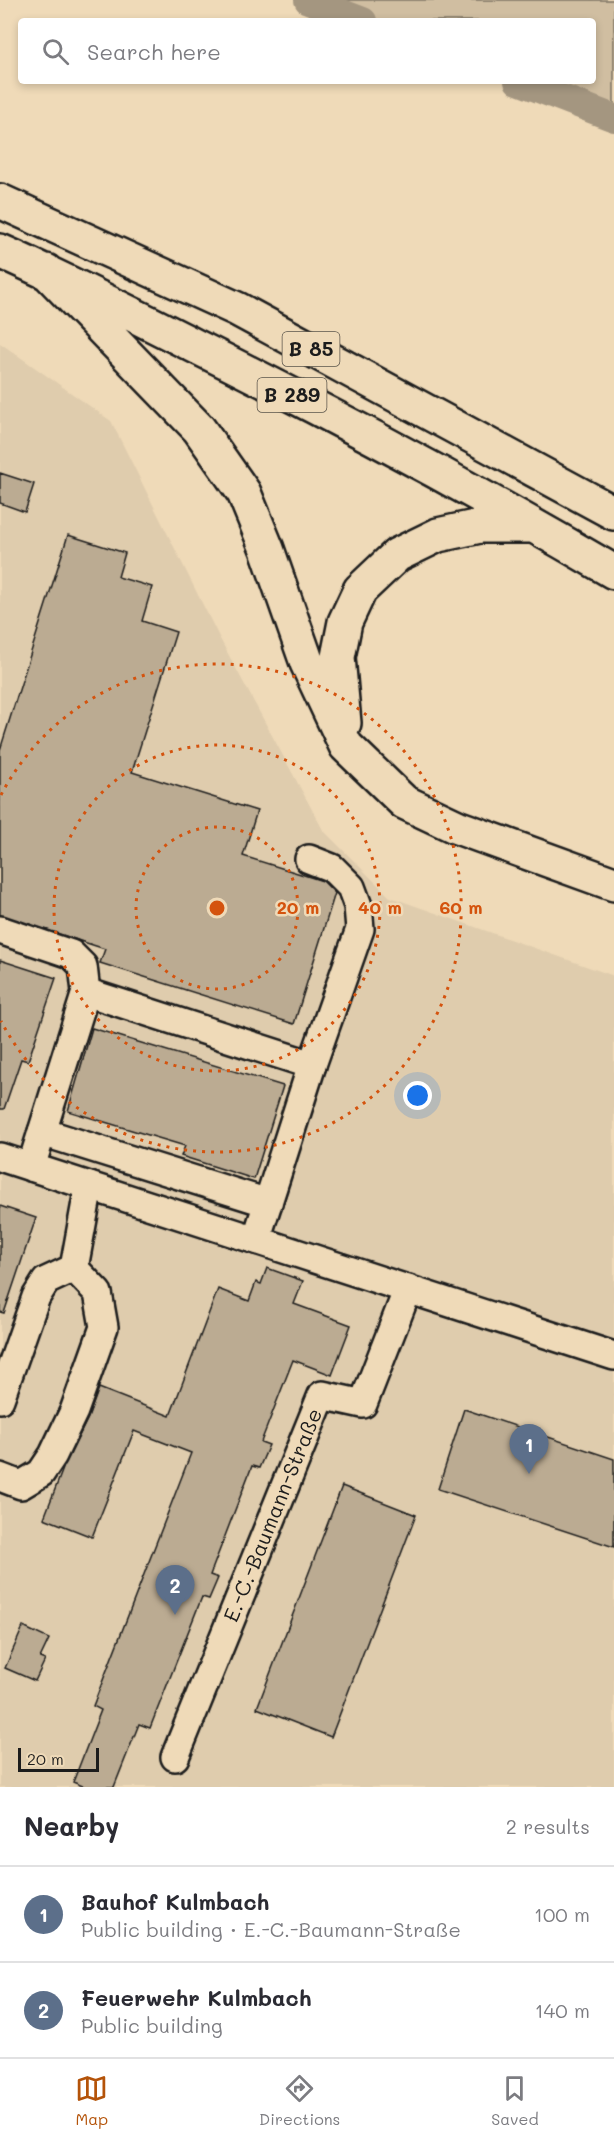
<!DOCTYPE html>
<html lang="en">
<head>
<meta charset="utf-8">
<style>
  body { margin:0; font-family:Mali,sans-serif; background:#f7f7f7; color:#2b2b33 }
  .scale { position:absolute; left:18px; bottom:15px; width:81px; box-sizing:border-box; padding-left:6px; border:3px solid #1c1c1c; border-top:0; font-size:16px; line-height:21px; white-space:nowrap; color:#1c1c1c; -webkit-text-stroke:4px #efdab8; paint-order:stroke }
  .you { position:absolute; left:418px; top:1096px; width:21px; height:21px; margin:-15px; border:4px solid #fff; border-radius:50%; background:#1a73e8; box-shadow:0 0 0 9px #1a73e833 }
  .badge { display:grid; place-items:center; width:39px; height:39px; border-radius:50%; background:#b45309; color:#fff; font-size:20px; font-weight:700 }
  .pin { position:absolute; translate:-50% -50px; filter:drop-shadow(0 2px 3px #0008) }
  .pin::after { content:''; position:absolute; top:32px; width:21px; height:18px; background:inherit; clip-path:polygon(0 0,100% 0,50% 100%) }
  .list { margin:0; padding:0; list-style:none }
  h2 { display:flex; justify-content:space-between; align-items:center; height:78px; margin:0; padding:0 24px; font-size:26px }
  h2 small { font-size:20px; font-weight:400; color:#7c7c81 }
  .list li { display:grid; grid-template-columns:39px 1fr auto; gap:18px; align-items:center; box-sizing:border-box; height:96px; padding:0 24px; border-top:2px solid #e1e1e2 }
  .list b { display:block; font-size:22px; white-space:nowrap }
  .list p { margin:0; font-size:20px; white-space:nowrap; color:#7c7c81 }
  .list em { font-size:20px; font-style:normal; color:#7c7c81 }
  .icon { flex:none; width:33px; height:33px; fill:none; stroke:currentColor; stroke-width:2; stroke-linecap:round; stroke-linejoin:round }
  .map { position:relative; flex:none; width:614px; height:1787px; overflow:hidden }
  .search { position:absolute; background:#fff; box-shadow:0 3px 9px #0003; left:18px; right:18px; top:18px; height:66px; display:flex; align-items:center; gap:15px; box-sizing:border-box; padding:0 21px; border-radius:6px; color:#7c7c81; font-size:22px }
  .sheet { height:270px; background:#fff }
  nav { display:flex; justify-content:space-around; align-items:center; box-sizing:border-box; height:84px; border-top:2px solid #e1e1e2; background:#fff; font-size:16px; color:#7c7c81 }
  nav a { display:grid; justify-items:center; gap:3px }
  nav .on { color:#b45309 }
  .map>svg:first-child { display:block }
  .built { fill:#dfccad }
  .green { fill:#d0bea1; stroke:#766d5e; stroke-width:1.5 }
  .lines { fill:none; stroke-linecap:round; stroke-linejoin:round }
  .canal { stroke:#a49680; stroke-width:28 }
  .building { fill:#bbab92; stroke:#1c1c1c; stroke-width:1.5 }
  .minor-casing { stroke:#1c1c1c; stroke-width:32 }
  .highway-casing { stroke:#1c1c1c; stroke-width:38 }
  .minor { stroke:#efdab8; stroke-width:27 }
  .highway { stroke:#efdab8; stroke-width:33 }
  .ring { fill:none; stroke:#d4530e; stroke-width:3; stroke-dasharray:3 6 }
  .labels { text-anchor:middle; stroke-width:5; stroke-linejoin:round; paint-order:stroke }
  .shield { fill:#efdab8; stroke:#5b554b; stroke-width:1.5 }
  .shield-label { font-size:20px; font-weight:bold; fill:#1c1c1c }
  .street-label { font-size:21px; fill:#1c1c1c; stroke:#efdab8 }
  .centre { fill:#d4530e; stroke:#efdab8; stroke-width:3 }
  .ring-label { font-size:18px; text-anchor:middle; font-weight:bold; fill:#d4530e; stroke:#efdab8; stroke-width:5; stroke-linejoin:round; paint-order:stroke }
</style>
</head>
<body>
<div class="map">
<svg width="614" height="1787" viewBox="0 0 614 1787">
  <rect width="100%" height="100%" fill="#efdab8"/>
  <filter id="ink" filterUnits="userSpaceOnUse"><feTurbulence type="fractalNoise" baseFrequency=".0167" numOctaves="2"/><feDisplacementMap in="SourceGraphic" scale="12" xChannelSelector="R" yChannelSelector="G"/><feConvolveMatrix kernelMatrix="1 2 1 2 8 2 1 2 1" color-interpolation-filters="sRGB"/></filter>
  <g filter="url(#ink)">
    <path class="built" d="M0 343 111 421 219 637 323 830 390 897 614 976V1787H0Z"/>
    <path class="green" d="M322 0H614V111L536 81H593V21H378Z"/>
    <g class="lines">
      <path class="canal" d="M308 0 363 21
        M518 81 614 118"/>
    </g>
    <path class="building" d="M0 473 34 484 25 512 0 503Z
      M68 535 125 553 118 577 152 587 142 621 176 632 132 772 257 811 243 856 323 881 335 893 294 1024 100 963 105 949 0 915V750Z
      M0 960 56 978 28 1061 21 1059 4 1109H0Z
      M92 1028 283 1086 254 1179 181 1156 185 1146 68 1111Z
      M0 1206 36 1218 4 1313 0 1312Z
      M267 1268 303 1281 294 1304 351 1325 332 1375 293 1360 261 1442 269 1445 259 1468 252 1466 210 1575 218 1578 209 1599 202 1597 150 1728 139 1724 114 1787H85L73 1782 101 1710 93 1706 191 1453 134 1431 92 1537 44 1518 64 1466 88 1418 99 1388 170 1416 218 1289 249 1301 256 1282 261 1284Z
      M464 1409 614 1459V1547L438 1489Z
      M342 1486 416 1515 331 1737 257 1708Z
      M23 1627 49 1639 40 1658 45 1660 35 1681 5 1668Z"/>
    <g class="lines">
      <g class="minor-casing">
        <g id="minor">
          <path d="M0 930 71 954 83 966 86 992 31 1167"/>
          <path d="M86 992 312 1065"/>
          <path d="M42 1132 268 1203"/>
          <path d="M0 1157 614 1356"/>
          <path d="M256 1240 312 1065 360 929 358 906 351 887 332 868 309 859"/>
          <path d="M74 1268 89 1186"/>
          <path d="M0 1399 36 1297 46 1281 74 1268"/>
          <path d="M0 1477 21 1485 41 1473 53 1455 74 1411 104 1327 98 1293 74 1268"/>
          <path id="s1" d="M175 1757 322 1395 363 1404 408 1289"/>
        </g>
      </g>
      <g class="highway-casing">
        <path id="highway" d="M0 201 237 309 614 513
          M0 251C66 280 129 313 193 345 336 416 476 491 614 572
          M46 271 199 429 244 493 267 549 307 663 346 746 404 802 457 827 614 884
          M344 723 338 657 345 622 360 590 397 555 438 535 480 526H533"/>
      </g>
      <use href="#minor" class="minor"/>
      <use href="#highway" class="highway"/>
    </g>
  </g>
  <g class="ring">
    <circle cx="217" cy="908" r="81"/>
    <circle cx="217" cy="908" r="163"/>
    <path d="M1 795A244 244 0 1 1 1 1021"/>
  </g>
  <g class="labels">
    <g class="shield">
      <rect x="282.5" y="332" width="57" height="34" rx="4.5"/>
      <rect x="257.5" y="378" width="69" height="34" rx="4.5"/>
    </g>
    <g class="shield-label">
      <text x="311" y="356">B 85</text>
      <text x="292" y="402">B 289</text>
    </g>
    <g class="street-label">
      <text dy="7" stroke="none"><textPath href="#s1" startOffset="261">E.-C.-Baumann-Straße</textPath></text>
    </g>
  </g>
  <circle cx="217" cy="908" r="9" class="centre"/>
  <g class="ring-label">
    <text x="298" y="914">20 m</text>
    <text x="380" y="914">40 m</text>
    <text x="461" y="914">60 m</text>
  </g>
</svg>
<div class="scale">20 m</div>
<div class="you"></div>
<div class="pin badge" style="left:529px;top:1474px;background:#5c6f8a">1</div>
<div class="pin badge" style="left:175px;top:1615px;background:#5c6f8a">2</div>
<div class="search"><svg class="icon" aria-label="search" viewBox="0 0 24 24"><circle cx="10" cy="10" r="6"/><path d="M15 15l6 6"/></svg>Search here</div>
</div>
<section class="sheet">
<h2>Nearby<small>2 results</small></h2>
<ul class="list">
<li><span class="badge" style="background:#5c6f8a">1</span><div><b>Bauhof Kulmbach</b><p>Public building · E.-C.-Baumann-Straße</p></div><em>100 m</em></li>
<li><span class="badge" style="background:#5c6f8a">2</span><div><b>Feuerwehr Kulmbach</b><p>Public building</p></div><em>140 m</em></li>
</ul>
</section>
<nav>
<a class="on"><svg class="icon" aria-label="map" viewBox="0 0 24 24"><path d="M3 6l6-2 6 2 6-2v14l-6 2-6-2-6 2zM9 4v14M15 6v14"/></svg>Map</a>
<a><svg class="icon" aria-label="directions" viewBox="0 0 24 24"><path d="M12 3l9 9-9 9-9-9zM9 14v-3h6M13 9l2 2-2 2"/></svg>Directions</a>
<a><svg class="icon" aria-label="saved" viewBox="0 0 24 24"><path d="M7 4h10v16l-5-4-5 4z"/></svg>Saved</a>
</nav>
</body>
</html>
